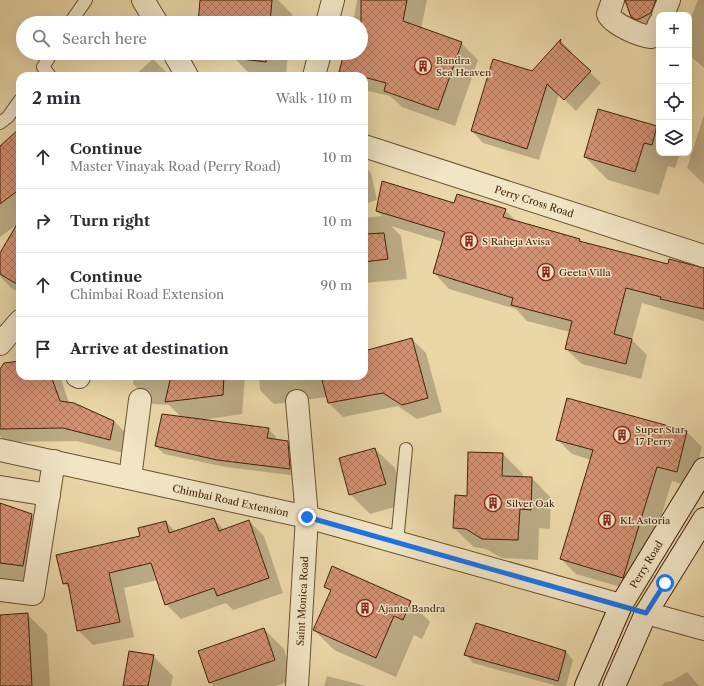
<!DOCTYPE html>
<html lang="en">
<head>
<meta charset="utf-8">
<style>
  body { margin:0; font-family:"Libre Caslon Text",serif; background:#f2f2f3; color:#2b2b33 }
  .controls { position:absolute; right:12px; top:12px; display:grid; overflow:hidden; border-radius:8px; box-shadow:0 4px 16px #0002 }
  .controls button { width:36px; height:36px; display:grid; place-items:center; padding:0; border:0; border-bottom:1px solid #e1e1e2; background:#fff; color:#2b2b33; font:20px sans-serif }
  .stop { position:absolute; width:12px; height:12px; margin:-9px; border:3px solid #1a73e8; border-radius:50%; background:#fff }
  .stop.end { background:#1a73e8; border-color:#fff; box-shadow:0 1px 4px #0008 }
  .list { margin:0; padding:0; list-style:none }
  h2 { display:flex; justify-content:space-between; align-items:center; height:52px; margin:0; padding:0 16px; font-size:17px }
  h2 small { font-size:13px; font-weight:400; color:#7c7c81 }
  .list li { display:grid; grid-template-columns:26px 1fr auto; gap:12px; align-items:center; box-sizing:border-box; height:64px; padding:0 16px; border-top:1px solid #e1e1e2 }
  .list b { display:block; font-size:15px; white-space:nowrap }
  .list p { margin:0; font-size:13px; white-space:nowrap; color:#7c7c81 }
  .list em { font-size:13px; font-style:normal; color:#7c7c81 }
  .icon { flex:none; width:22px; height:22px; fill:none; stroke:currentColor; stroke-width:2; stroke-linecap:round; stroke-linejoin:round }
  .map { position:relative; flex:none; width:704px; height:686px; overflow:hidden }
  .search { position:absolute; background:#fff; box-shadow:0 4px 16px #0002; left:16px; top:16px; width:352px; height:44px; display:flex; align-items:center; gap:10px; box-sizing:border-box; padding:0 14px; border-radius:22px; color:#7c7c81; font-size:15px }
  .panel { position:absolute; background:#fff; box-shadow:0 4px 16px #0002; left:16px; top:72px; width:352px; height:308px; border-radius:12px }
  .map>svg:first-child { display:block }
  .shadow { fill:#0003 }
  .building { fill:url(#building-cross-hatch); stroke:#41220a }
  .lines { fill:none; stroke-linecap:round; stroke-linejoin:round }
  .lane-casing { stroke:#6b4f32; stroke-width:14 }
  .street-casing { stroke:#6b4f32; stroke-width:24 }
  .secondary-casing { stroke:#41220a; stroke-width:24 }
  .lane { stroke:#f1e5c6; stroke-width:12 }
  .street { stroke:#f1e5c6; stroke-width:22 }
  .secondary { stroke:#f1e5c6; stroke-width:22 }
  .route { stroke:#1a73e8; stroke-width:5 }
  .labels { text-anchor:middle; stroke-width:3; stroke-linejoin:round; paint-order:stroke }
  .poi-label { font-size:10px; fill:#41220a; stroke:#f1e5c6; text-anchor:start }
  .street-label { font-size:10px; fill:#41220a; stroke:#f1e5c6 }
</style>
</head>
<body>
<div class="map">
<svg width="704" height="686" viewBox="0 0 704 686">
  <defs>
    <pattern id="building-cross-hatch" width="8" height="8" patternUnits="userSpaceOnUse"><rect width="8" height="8" fill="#d59274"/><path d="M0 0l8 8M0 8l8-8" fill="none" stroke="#ae775d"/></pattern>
  </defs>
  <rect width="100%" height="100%" fill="#ead7a8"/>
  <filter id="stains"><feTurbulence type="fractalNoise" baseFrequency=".005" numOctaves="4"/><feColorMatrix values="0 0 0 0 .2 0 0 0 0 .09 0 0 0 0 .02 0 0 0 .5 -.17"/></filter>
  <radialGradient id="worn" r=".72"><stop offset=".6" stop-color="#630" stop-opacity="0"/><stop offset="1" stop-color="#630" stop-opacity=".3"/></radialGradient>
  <path class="shadow" d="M201 0H278L292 14 291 23H199Z
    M357 0H427L421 29 461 43 478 60 455 126 402 107 390 96 364 90V76H345L340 71 345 53H361V23H353Z
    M625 0H681L646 30 632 16Z
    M698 0H704V68L689 55V22Z
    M561 41 572 52 571 54 601 83 576 111 559 94 539 160 483 143 472 131 532 72Z
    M216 53H288L286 76H252L234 58V56Z
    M153 59 170 76H134Z
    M125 72 130 76H121Z
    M704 115V184L687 168Z
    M657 127 659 130V153H680L675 168 668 166 659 195 608 180 585 157Z
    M20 130V293L11 288 0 276V255L19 223 0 237V147Z
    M364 165 371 173 377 200 364 204Z
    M455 204 505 210 517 222 579 239 583 243 669 266 704 269V321L642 303 632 340 647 355 641 379 582 364 566 349 570 332 527 321 516 309 449 289 434 273 443 242 391 226 401 236 407 279 364 283V218L382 216 377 211Z
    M412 339 426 353 442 412 417 419 398 406 343 417 329 403 327 397 274 404 260 390 259 376H364V352Z
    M20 362V376H60L69 403 114 421 128 435 123 453 77 441 7 442 0 436V371Z
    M134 376H245L242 414 201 420 268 429 276 437V441L287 442 295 450 298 476 226 467 164 454 156 446 182 418 169 405 153 404 133 384Z
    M568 400 687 432 702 447 691 487 672 481 638 592 576 574 561 559 591 460 572 454 557 439Z
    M375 449 395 468 405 504 370 514 350 494Z
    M503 454 523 474 522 478H532L551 498 550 529 539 528 538 560 502 558 486 549 474 547 454 528 468 497Z
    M0 504 31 515 51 535 42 585 0 579Z
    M214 519 224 530 249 521 264 536 283 593 233 610 226 603 181 619 166 604 158 580 124 588 134 637 93 645 78 630 70 589 64 583 166 522 176 532Z
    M325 586 410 602 430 622 422 639 414 635 396 677 334 650 314 630 331 592Z
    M27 614 47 634 50 686H0V616Z
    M264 629 284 649 294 680 276 686H213L210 682Z
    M566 652 573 660 566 686H557L473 663 466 655Z
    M153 656 173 676 171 686H124Z
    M687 672 699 686H662L665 682 672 681Z
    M327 676 366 686H324Z"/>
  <path class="building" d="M200 0H272L270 23H198Z
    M361 0H407L403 21 462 42 438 110 384 91 386 83 364 77V76L339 72 344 53H361Z
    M625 0H656L651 13 637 20 631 17Z
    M561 39 560 43 591 71 564 100 547 84 527 149 471 131 493 59 532 71Z
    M233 53H267L266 62 233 58Z
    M598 109 657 126 652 145 644 143 635 172 584 157Z
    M20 128V189L0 204V146Z
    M382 181 454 203 457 194 506 209 503 217 580 239 579 241 668 264 669 259 704 268V309L660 299 661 297 626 288 614 334 632 339 626 364 565 349 572 321 511 305 513 298 433 273 445 232 376 211Z
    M20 219V286L0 274V253Z
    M384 233 388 259 364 262V234Z
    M412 338 428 398 402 405 383 393 328 403 321 376H364V351Z
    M20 361V376H51L60 401 74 403 114 421 110 440 63 428 0 429V369L4 363Z
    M171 376H224L223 395 165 402Z
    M567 398 687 431 677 472 657 467 623 578 560 559 593 450 556 440Z
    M162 414 269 428 267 438 288 441 290 469 217 460 155 446Z
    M375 448 386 484 349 495 339 458Z
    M468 452 503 453 502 476 532 477 531 510 520 509 518 540 482 539 466 529 453 528 455 495 467 496Z
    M0 503 32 514 23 566 0 563Z
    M214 518 219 531 249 520 269 578 217 596 214 588 165 605 151 563 109 573 120 622 77 631 68 583 63 584 56 555 140 536 138 528 166 521 169 533Z
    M332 566 411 601 403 620 394 616 376 658 313 630 331 590 324 587Z
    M28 613 32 686H0V615Z
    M476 623 566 651 558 681 464 655Z
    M264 628 275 660 209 683 198 651Z
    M129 651 154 655 148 686H123Z"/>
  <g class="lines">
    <g class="lane-casing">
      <path id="lane" d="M70 23 86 0
        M50 76 43 67 52 53
        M0 123 8 117 20 100
        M397 542 406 449"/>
    </g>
    <g class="street-casing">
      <g id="street">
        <path d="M143 0 157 23"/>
        <path d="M613 0 608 14C612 24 640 36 651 37L656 32 659 24"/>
        <path d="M663 15 669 0"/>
        <path d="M327 23 333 0"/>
        <path d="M174 53 187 76"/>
        <path d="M314 76 320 53"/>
        <path id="s1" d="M364 146 704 256"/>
        <path d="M0 344 20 321"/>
        <path d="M77 376 79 377"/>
        <path d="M297 401 307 517 297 686"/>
        <path id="s2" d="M0 450 307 517 621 605"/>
        <path d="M130 478 140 400"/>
        <path d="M0 487 49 495"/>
        <path d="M0 590 33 594 54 461"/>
        <path d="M646 613 704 629"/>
      </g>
    </g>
    <g class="secondary-casing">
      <g id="secondary">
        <path id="s3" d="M586 686 621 605 704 469"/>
        <path d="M614 686 646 613 704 519"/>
      </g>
    </g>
    <use href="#lane" class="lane"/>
    <use href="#street" class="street"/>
    <use href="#secondary" class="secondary"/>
  </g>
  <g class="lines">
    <path class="route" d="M307 517 646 613 665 583"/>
  </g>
  <defs>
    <g id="building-ring" transform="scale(0.9)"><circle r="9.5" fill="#f1e5c6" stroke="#8f2418" stroke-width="1.5"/><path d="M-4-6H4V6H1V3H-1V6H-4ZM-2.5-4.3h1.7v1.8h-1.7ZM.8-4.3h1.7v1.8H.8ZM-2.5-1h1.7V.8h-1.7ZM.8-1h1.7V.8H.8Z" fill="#8f2418"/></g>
  </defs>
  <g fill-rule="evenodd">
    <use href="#building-ring" x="423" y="66"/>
    <use href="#building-ring" x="469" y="241"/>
    <use href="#building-ring" x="546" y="272"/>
    <use href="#building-ring" x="622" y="435"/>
    <use href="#building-ring" x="493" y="503"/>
    <use href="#building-ring" x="607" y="520"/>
    <use href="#building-ring" x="365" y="608"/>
  </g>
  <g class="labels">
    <g class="poi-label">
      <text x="436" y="64">Bandra<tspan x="436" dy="12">Sea Heaven</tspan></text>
      <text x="482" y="245">S Raheja Avisa</text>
      <text x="559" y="276">Geeta Villa</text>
      <text x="635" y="433">Super Star<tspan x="635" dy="12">17 Perry</tspan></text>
      <text x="506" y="507">Silver Oak</text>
      <text x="620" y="524">KL Astoria</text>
      <text x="378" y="612">Ajanta Bandra</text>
    </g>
    <g class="street-label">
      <text dy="4" stroke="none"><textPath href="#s1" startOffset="179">Perry Cross Road</textPath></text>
      <text dy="4" stroke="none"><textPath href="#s2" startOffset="236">Chimbai Road Extension</textPath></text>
      <text dy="4" stroke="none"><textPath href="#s3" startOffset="136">Perry Road</textPath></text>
      <text transform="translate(302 601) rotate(-87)" y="4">Saint Monica Road</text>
    </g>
  </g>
  <rect width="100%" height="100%" filter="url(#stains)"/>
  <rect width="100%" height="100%" fill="url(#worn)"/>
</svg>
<div class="controls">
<button>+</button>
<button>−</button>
<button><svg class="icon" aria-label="locate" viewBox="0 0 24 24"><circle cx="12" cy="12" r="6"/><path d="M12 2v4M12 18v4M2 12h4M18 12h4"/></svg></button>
<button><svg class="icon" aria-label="layers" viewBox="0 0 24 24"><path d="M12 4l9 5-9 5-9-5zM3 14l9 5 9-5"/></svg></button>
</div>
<div class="stop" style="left:665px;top:583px"></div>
<div class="stop end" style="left:307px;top:517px"></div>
<div class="search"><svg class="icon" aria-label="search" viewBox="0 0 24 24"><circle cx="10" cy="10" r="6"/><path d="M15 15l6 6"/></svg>Search here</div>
<section class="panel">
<h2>2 min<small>Walk · 110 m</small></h2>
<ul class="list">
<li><svg class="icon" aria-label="ahead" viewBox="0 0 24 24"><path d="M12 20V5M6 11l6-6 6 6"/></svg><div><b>Continue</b><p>Master Vinayak Road (Perry Road)</p></div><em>10 m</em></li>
<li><svg class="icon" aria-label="right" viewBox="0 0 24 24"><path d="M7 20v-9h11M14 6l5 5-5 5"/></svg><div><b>Turn right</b></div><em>10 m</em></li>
<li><svg class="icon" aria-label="ahead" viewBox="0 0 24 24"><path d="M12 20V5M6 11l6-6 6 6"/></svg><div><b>Continue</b><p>Chimbai Road Extension</p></div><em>90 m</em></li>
<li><svg class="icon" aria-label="arrive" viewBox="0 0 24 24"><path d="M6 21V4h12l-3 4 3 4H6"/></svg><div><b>Arrive at destination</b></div></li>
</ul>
</section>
</div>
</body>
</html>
